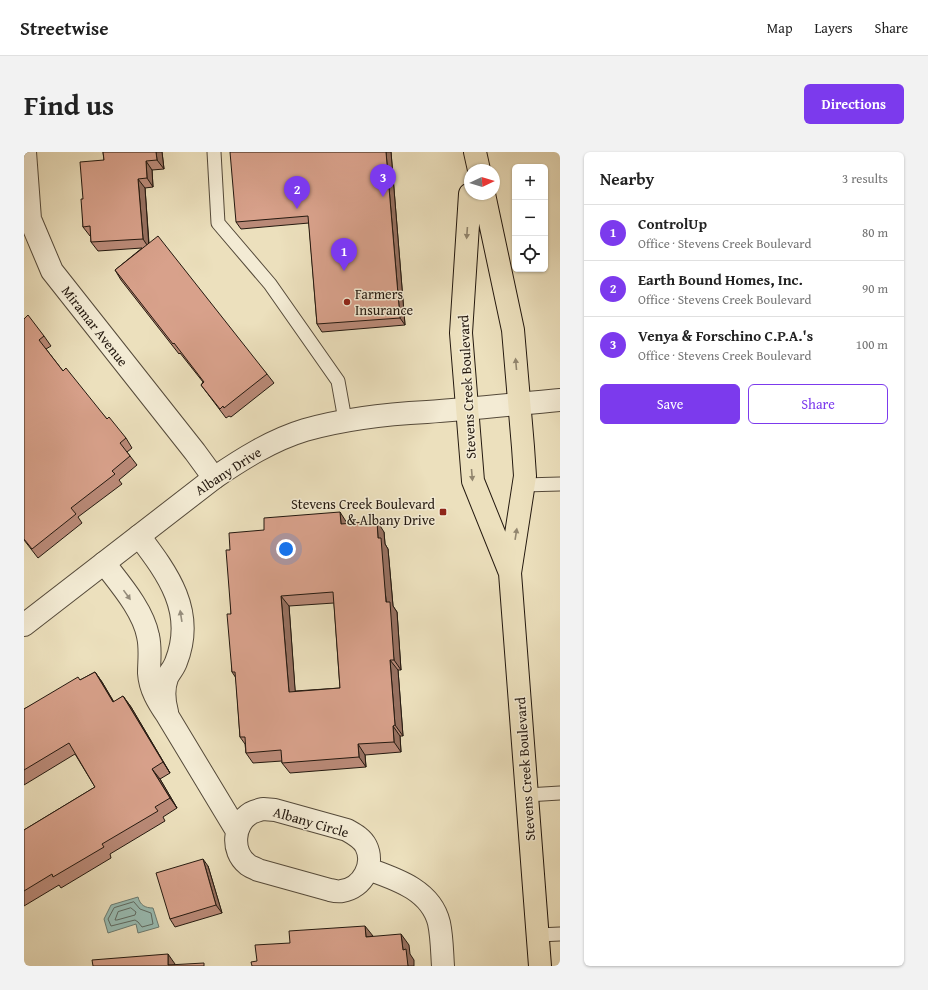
<!DOCTYPE html>
<html lang="en">
<head>
<meta charset="utf-8">
<style>
  body { margin:0; font-family:"Gentium Book Plus",serif; background:#f2f2f2; color:#222 }
  .controls { position:absolute; right:12px; top:12px; display:grid; overflow:hidden; border-radius:6px; box-shadow:0 1px 3px #0004 }
  .controls button { width:36px; height:36px; display:grid; place-items:center; padding:0; border:0; border-bottom:1px solid #e0e0e0; background:#fff; color:#222; font:20px sans-serif }
  .compass { position:absolute; left:440px; top:12px; width:36px; height:36px; border-radius:50%; background:#fff; box-shadow:0 1px 3px #0004; rotate:86deg }
  .you { position:absolute; left:262px; top:397px; width:14px; height:14px; margin:-10px; border:3px solid #fff; border-radius:50%; background:#1a73e8; box-shadow:0 0 0 6px #1a73e833 }
  .badge { display:grid; place-items:center; width:26px; height:26px; border-radius:50%; background:#7c3aed; color:#fff; font-size:13px; font-weight:700 }
  .pin { position:absolute; translate:-50% -33px; filter:drop-shadow(0 1px 2px #0008) }
  .pin::after { content:''; position:absolute; top:21px; width:14px; height:12px; background:inherit; clip-path:polygon(0 0,100% 0,50% 100%) }
  .list { margin:0; padding:0; list-style:none }
  h2 { display:flex; justify-content:space-between; align-items:center; height:52px; margin:0; padding:0 16px; font-size:17px }
  h2 small { font-size:13px; font-weight:400; color:#767676 }
  .list li { display:grid; grid-template-columns:26px 1fr auto; gap:12px; align-items:center; box-sizing:border-box; height:56px; padding:0 16px; border-top:1px solid #e0e0e0 }
  .list b { display:block; font-size:15px; white-space:nowrap }
  .list p { margin:0; font-size:13px; white-space:nowrap; color:#767676 }
  .list em { font-size:13px; font-style:normal; color:#767676 }
  .actions { display:flex; gap:8px; padding:12px 16px }
  .actions a { flex:1; padding:9px 0; border:1px solid #7c3aed; border-radius:6px; text-align:center; font-size:14px; color:#7c3aed }
  .actions .main { background:#7c3aed; color:#fff }
  .icon { flex:none; width:22px; height:22px; fill:none; stroke:currentColor; stroke-width:2; stroke-linecap:round; stroke-linejoin:round }
  .map { position:relative; flex:none; width:536px; height:814px; overflow:hidden; border-radius:6px }
  header { display:flex; align-items:center; gap:24px; box-sizing:border-box; height:56px; padding:0 20px; background:#fff; border-bottom:1px solid #e0e0e0 }
  header strong { font-size:19px }
  nav { display:flex; gap:22px; margin-inline-start:auto; font-size:14px }
  .intro { display:flex; align-items:center; justify-content:space-between; box-sizing:border-box; height:96px; padding:0 24px }
  h1 { margin:0; font-size:28px }
  .button { padding:10px 18px; border-radius:6px; background:#7c3aed; color:#fff; font-size:14px; font-weight:700 }
  main { display:flex; gap:24px; padding:0 24px }
  aside { flex:1; background:#fff; border-radius:6px; box-shadow:0 1px 3px #0004 }
  .map>svg:first-child { display:block }
  .water { fill:#99bdb4; stroke:#6a7b72 }
  .lines { fill:none; stroke-linecap:round; stroke-linejoin:round }
  .shore { stroke:#5e6a62; stroke-width:1 }
  .service-casing { stroke:#554a3a; stroke-width:15 }
  .minor-casing { stroke:#554a3a; stroke-width:24 }
  .tertiary-casing { stroke:#554a3a; stroke-width:24 }
  .primary-casing { stroke:#23180f; stroke-width:24 }
  .service { stroke:#f3ebd4; stroke-width:13 }
  .minor { stroke:#f3ebd4; stroke-width:22 }
  .tertiary { stroke:#f3ebd4; stroke-width:22 }
  .primary { stroke:#ece0bd; stroke-width:22 }
  .wall { fill:#ba8a78; stroke:#23180f; fill-rule:evenodd }
  .shaded-wall { fill:#977161; stroke:#23180f }
  .building { fill:#d8a18b; stroke:#23180f; fill-rule:evenodd }
  .oneway { fill:#92866f }
  .oneway2 { fill:#958c7b }
  .poi-dot { fill:#8f2418; stroke:#f3ebd4; stroke-width:1.5 }
  .labels { text-anchor:middle; stroke-width:3; stroke-linejoin:round; paint-order:stroke }
  .poi-label { font-size:14px; fill:#23180f; stroke:#f3ebd4; text-anchor:start }
  .street-label { font-size:14px; fill:#23180f; stroke:#f3ebd4 }
</style>
</head>
<body>
<header>
<strong>Streetwise</strong>
<nav><a>Map</a><a>Layers</a><a>Share</a></nav>
</header>
<div class="intro"><h1>Find us</h1><a class="button">Directions</a></div>
<main>
<div class="map">
<svg width="536" height="814" viewBox="0 0 536 814">
  <rect width="100%" height="100%" fill="#ece0bd"/>
  <filter id="stains"><feTurbulence type="fractalNoise" baseFrequency=".005" numOctaves="4"/><feColorMatrix values="0 0 0 0 .2 0 0 0 0 .09 0 0 0 0 .02 0 0 0 .5 -.17"/></filter>
  <radialGradient id="worn" r=".72"><stop offset=".6" stop-color="#630" stop-opacity="0"/><stop offset="1" stop-color="#630" stop-opacity=".3"/></radialGradient>
  <path class="water" d="M114 745C116 753 121 756 129 756L135 775 114 781 112 772 84 781 80 767 87 753Z"/>
  <g class="lines">
    <path class="shore" d="M110 750 116 757 127 761 129 772 118 775 114 770 111 768 87 774 84 767 90 756Z
      M107 756 112 760 111 763 93 768H91L94 760Z"/>
    <g class="service-casing">
      <path id="service" d="M190 0 194 71 246 132 314 229 321 268
        M500 333 536 332
        M503 643 536 641
        M514 783 536 782"/>
    </g>
    <g class="minor-casing">
      <path id="minor" d="M1 0 6 67 28 119 171 300 190 326
        M115 384C144 422 172 460 152 510 150 516 145 521 143 526 139 537 140 549 143 560
        M80 411C96 432 119 458 124 484 127 497 125 509 125 521 126 537 134 550 143 563L213 679
        M239 657 251 658 323 678C330 682 338 686 342 694 351 712 339 736 318 739 314 740 310 739 306 738L234 718C231 716 226 715 223 712 207 699 209 672 227 661 231 659 235 658 239 657Z
        M344 717C372 727 407 738 415 771 418 785 418 800 419 814"/>
    </g>
    <g class="tertiary-casing">
      <path id="tertiary" d="M0 473 190 326C218 307 248 288 281 278 320 267 362 262 403 260 447 257 492 252 536 248"/>
    </g>
    <g class="primary-casing">
      <path id="primary" d="M451 0 455 18
        M446 42 437 181 449 329 486 421
        M460 42 489 178 499 295 501 324 486 421 516 814"/>
    </g>
    <use href="#service" class="service"/>
    <use href="#minor" class="minor"/>
    <use href="#tertiary" class="tertiary"/>
    <use href="#primary" class="primary"/>
  </g>
  <path class="wall" d="M79 0H138L140 17 128 18 129 35 121 36 125 91 243 222 250 231 207 265 205 264 202 266 177 233 179 230 156 201 155 202 97 128 91 118 118 96 74 99 67 90V84H66L59 75V47L80 8Z
    M367 0 381 173 298 180 293 172 285 71 217 77 212 70Z
    M0 166 20 184 27 194 22 197 39 219 83 267 102 286 108 296 103 300 113 313 95 328 98 332 54 365 58 371 14 406 0 388Z
    M323 371V372L360 380 361 392 364 397 369 454 373 460 377 518H374L379 584H376L377 600 341 603 342 615 266 621 258 611V609L229 611 222 601 221 592 216 585 212 526 208 520 206 398ZM310 451 316 536 271 539 265 454Z
    M71 520 78 530 90 550 99 544 107 555 146 621 136 627 153 656 139 665 141 669 86 702 87 706 37 736 35 733 0 754V678L71 635 51 602 0 633V557L56 528Z
    M184 714 198 761 151 775 146 767Z"/>
  <path class="shaded-wall" d="M132 0H138L140 17 133 8Z
    M362 0H367L381 173 376 166Z
    M122 9 128 18 129 35 123 26Z
    M114 27 121 36 125 96 119 87Z
    M316 360 323 371 324 383 317 372Z
    M353 369 360 380 361 392 364 397 369 454 373 460 377 518 370 508 354 386Z
    M257 444 265 454 272 550 265 540Z
    M366 508 374 518 379 584 371 573Z
    M71 520 78 530 96 561 89 550Z
    M99 544 107 555 146 621 139 610Z
    M369 574 376 584 377 600 370 590Z
    M334 592 341 603 342 615 335 605Z
    M128 617 136 627 153 656 146 646Z
    M179 707 184 714 198 761 192 753Z
    M341 774 349 784 342 785Z
    M377 782 385 793 386 802 390 808V814H384L379 798Z
    M144 802 151 812V814L144 813Z"/>
  <path class="building" d="M79 0H132L133 8 122 9 123 26 114 27 119 87 67 90 66 74 59 75 57 47H59L56 10 80 8Z
    M206 0H362L376 166 293 172 284 64 212 70Z
    M134 84 243 222 200 256 199 254 196 257 177 233 180 230 150 191 149 192 91 118Z
    M4 163 20 184 15 188 39 219 42 216 83 267 85 265 102 286 96 291 106 304 88 319 91 322 47 356 52 362 8 397 0 387V167Z
    M316 360 317 372 353 369 354 386H357L362 450H366L370 508H366L371 573 369 574 370 590 334 592 335 605 258 611 257 598 222 601 221 585H216L211 520H208L203 462H207L202 398H206L205 381 240 378V366ZM309 440 316 536 265 540 257 444Z
    M71 520 89 550 99 544 139 610 128 617 146 646 131 655 134 659 78 692 80 695 29 725 28 722 0 739V678L71 635 45 591 0 618V557L54 525 56 528Z
    M179 707 192 753 146 767 132 721Z
    M341 774 342 785 377 782 379 798 382 797 384 814H228L227 810 233 809 231 793 266 791 265 779Z
    M144 802V813L180 811V814H69L68 808Z"/>
  <defs><path id="oneway-solid" d="M-6-.8H1V-3.2L6.5 0L1 3.2V.8H-6Z"/></defs>
  <g class="oneway">
    <use href="#oneway-solid" transform="translate(443 81) rotate(94)"/>
    <use href="#oneway-solid" transform="translate(492 212) rotate(-95)"/>
    <use href="#oneway-solid" transform="translate(448 323) rotate(85)"/>
    <use href="#oneway-solid" transform="translate(492 382) rotate(-81)"/>
  </g>
  <g class="oneway2">
    <use href="#oneway-solid" transform="translate(103 443) rotate(54)"/>
    <use href="#oneway-solid" transform="translate(157 464) rotate(-99)"/>
  </g>
  <g class="poi-dot">
    <circle cx="323" cy="150" r="4"/>
    <rect x="415" y="356" width="8" height="8" rx="2"/>
  </g>
  <g class="labels">
    <g class="poi-label">
      <text x="331" y="147">Farmers<tspan x="331" dy="16">Insurance</tspan></text>
      <text x="411" y="357" text-anchor="end">Stevens Creek Boulevard<tspan x="411" dy="16">&amp; Albany Drive</tspan></text>
    </g>
    <g class="street-label">
      <text transform="translate(71 174) rotate(52)" y="5">Miramar Avenue</text>
      <text transform="translate(443 235) rotate(-93)" y="5">Stevens Creek Boulevard</text>
      <text transform="translate(204 319) rotate(-33)" y="5">Albany Drive</text>
      <text transform="translate(501 617) rotate(-94)" y="5">Stevens Creek Boulevard</text>
      <text transform="translate(287 670) rotate(16)" y="5">Albany Circle</text>
    </g>
  </g>
  <rect width="100%" height="100%" filter="url(#stains)"/>
  <rect width="100%" height="100%" fill="url(#worn)"/>
</svg>
<div class="controls">
<button>+</button>
<button>−</button>
<button><svg class="icon" aria-label="locate" viewBox="0 0 24 24"><circle cx="12" cy="12" r="6"/><path d="M12 2v4M12 18v4M2 12h4M18 12h4"/></svg></button>
</div>
<svg class="compass" viewBox="-18 -18 36 36"><path d="M0-13l5 13h-10z" fill="#e53935"/><path d="M0 13l5-13h-10z" fill="#767676"/></svg>
<div class="you"></div>
<div class="pin badge" style="left:320px;top:119px">1</div>
<div class="pin badge" style="left:273px;top:57px">2</div>
<div class="pin badge" style="left:359px;top:45px">3</div>
</div>
<aside>
<h2>Nearby<small>3 results</small></h2>
<ul class="list">
<li><span class="badge">1</span><div><b>ControlUp</b><p>Office · Stevens Creek Boulevard</p></div><em>80 m</em></li>
<li><span class="badge">2</span><div><b>Earth Bound Homes, Inc.</b><p>Office · Stevens Creek Boulevard</p></div><em>90 m</em></li>
<li><span class="badge">3</span><div><b>Venya &amp; Forschino C.P.A.'s</b><p>Office · Stevens Creek Boulevard</p></div><em>100 m</em></li>
</ul>
<div class="actions"><a class="main">Save</a><a>Share</a></div>
</aside>
</main>
</body>
</html>
